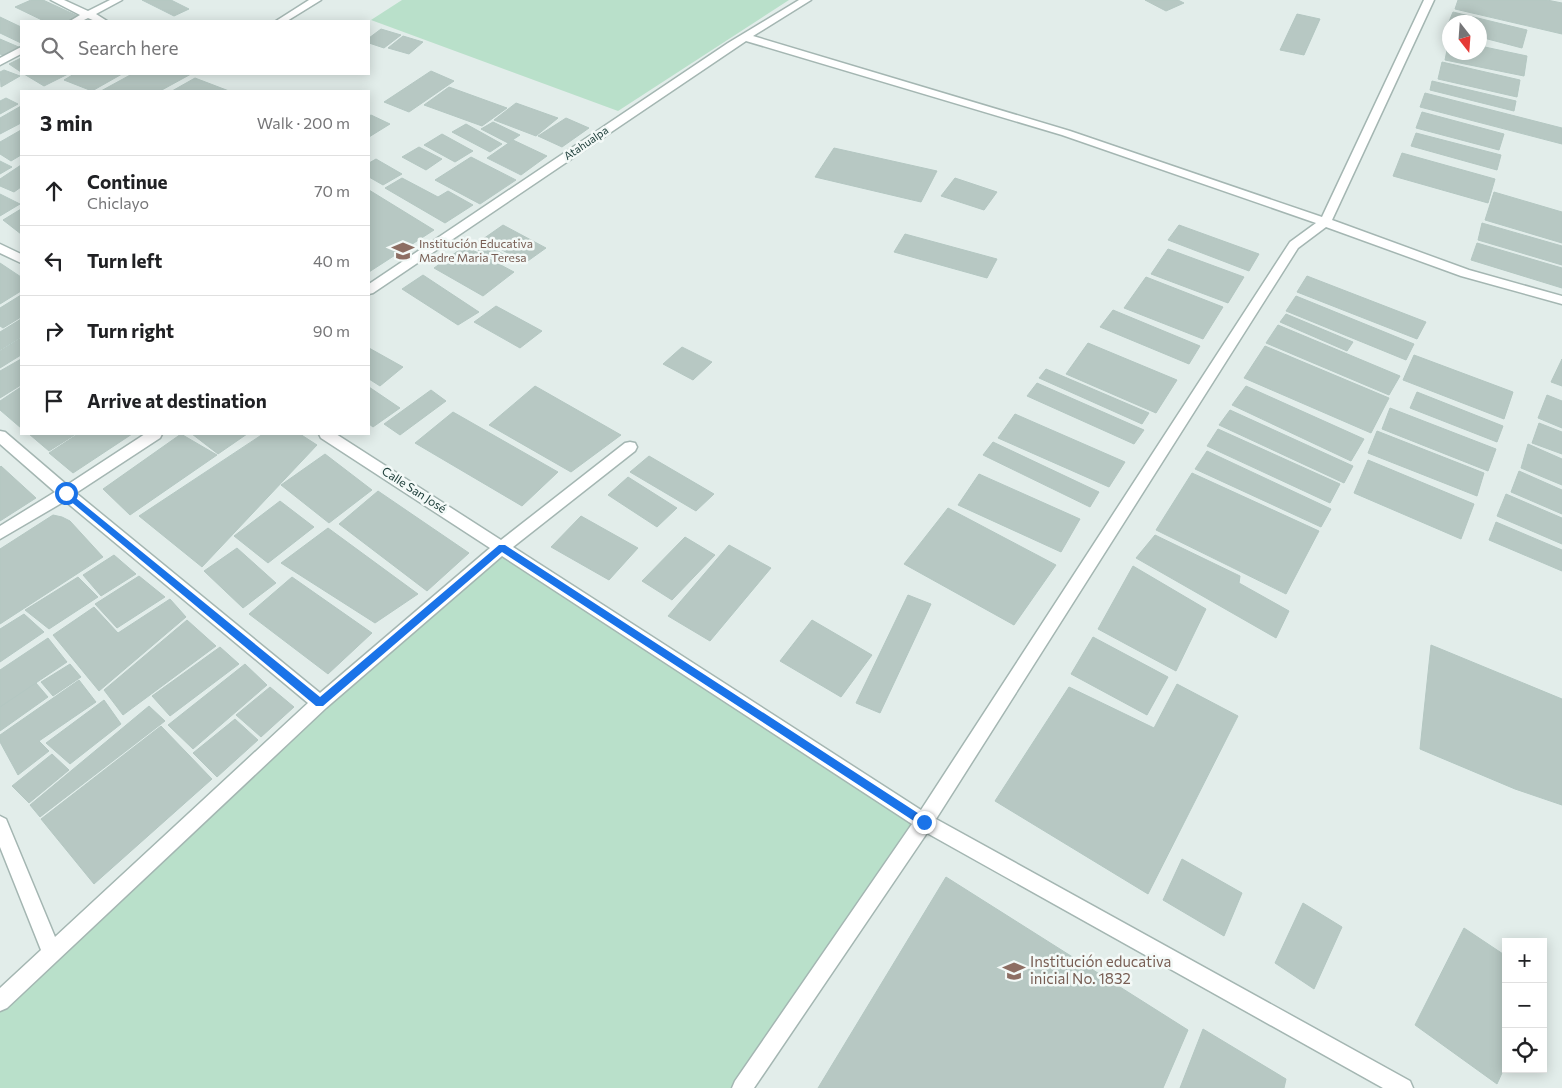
<!DOCTYPE html>
<html lang="en">
<head>
<meta charset="utf-8">
<style>
  body { margin:0; font-family:Commissioner,sans-serif; background:#f6f6f6; color:#202124 }
  .controls { position:absolute; right:15px; bottom:15px; display:grid; overflow:hidden; border-radius:0px; box-shadow:0 2px 12px #0003 }
  .controls button { width:45px; height:45px; display:grid; place-items:center; padding:0; border:0; border-bottom:1px solid #e0e0e0; background:#fff; color:#202124; font:25px sans-serif }
  .compass { position:absolute; left:1442px; top:15px; width:45px; height:45px; border-radius:50%; background:#fff; box-shadow:0 2px 12px #0003; rotate:163deg }
  .stop { position:absolute; width:15px; height:15px; margin:-11px; border:4px solid #1a73e8; border-radius:50%; background:#fff }
  .stop.end { background:#1a73e8; border-color:#fff; box-shadow:0 1px 5px #0008 }
  .list { margin:0; padding:0; list-style:none }
  h2 { display:flex; justify-content:space-between; align-items:center; height:65px; margin:0; padding:0 20px; font-size:21px }
  h2 small { font-size:16px; font-weight:400; color:#757577 }
  .list li { display:grid; grid-template-columns:32px 1fr auto; gap:15px; align-items:center; box-sizing:border-box; height:70px; padding:0 20px; border-top:1px solid #e0e0e0 }
  .list b { display:block; font-size:19px; white-space:nowrap }
  .list p { margin:0; font-size:16px; white-space:nowrap; color:#757577 }
  .list em { font-size:16px; font-style:normal; color:#757577 }
  .icon { flex:none; width:28px; height:28px; fill:none; stroke:currentColor; stroke-width:2; stroke-linecap:round; stroke-linejoin:round }
  .map { position:relative; flex:none; width:1562px; height:1088px; overflow:hidden }
  .search { position:absolute; background:#fff; box-shadow:0 2px 12px #0003; left:20px; top:20px; width:350px; height:55px; display:flex; align-items:center; gap:12px; box-sizing:border-box; padding:0 18px; border-radius:0px; color:#757577; font-size:19px }
  .panel { position:absolute; background:#fff; box-shadow:0 2px 12px #0003; left:20px; top:90px; width:350px; height:345px; border-radius:0px }
  .map>svg:first-child { display:block }
  .green { fill:#b9e0ca }
  .building { fill:#b7c8c3; stroke:#b4c7c2 }
  .lines { fill:none; stroke-linecap:round; stroke-linejoin:round }
  .street-casing { stroke:#a4b6b2; stroke-width:3 }
  .street { fill:#fff; fill-rule:evenodd }
  .route { fill:#1a73e8 }
  .labels { text-anchor:middle; stroke-width:5; stroke-linejoin:round; paint-order:stroke }
  .far-street-label { font-size:11px; fill:#20403c; stroke:#f3f9f7 }
  .education-label { font-size:12px; fill:#785e54; stroke:#f3f9f7; text-anchor:start }
  .street-label { font-size:12px; fill:#20403c; stroke:#f3f9f7 }
  .near-education-label { font-size:15px; fill:#785e54; stroke:#f3f9f7; text-anchor:start }
</style>
</head>
<body>
<div class="map">
<svg width="1562" height="1088" viewBox="0 0 1562 1088">
  <rect width="100%" height="100%" fill="#e2edea"/>
  <path class="green" d="M402 0H789L618 111 371 20Z
    M502 547 924 822 742 1088H0V1001Z"/>
  <path class="building" d="M31 0H43L80 17 70 21H44L15 7Z
    M142 0H171L189 9 174 16Z
    M1145 0H1178L1184 3 1166 11Z
    M1458 0H1547L1562 3V34L1455 9Z
    M1453 12 1527 30 1522 48 1480 37V22H1450V30L1446 29Z
    M1297 14 1320 19 1304 55 1280 50Z
    M0 17 21 27V43L0 33Z
    M381 29 401 35 384 48 369 43V38Z
    M403 36 423 42 409 54 388 48Z
    M0 39 21 48 6 57 0 54Z
    M1449 40 1450 52H1480V46L1527 56 1524 76 1445 60Z
    M21 58V72L9 64Z
    M1442 62 1520 80 1517 97 1438 79Z
    M4 70 20 76 1 87 0 72Z
    M431 71 454 81 409 112 384 102Z
    M24 74H68L44 86Z
    M74 74H122L92 91 64 80Z
    M132 74H191L160 91H101Z
    M195 78 229 91H172Z
    M1432 81 1516 101 1514 111 1430 90Z
    M449 87 507 108 482 126 424 105Z
    M1425 93 1562 128V144L1420 107Z
    M6 98 18 104 0 114V101Z
    M516 103 558 118 536 136 494 120Z
    M21 106V123L0 134V118Z
    M1422 112 1504 134 1499 150 1416 128Z
    M371 115 390 124 369 137V116Z
    M566 118 589 128 562 147 538 136Z
    M493 122 520 135 508 143 481 129Z
    M466 124 502 144 490 152 452 132Z
    M21 130V155L11 161 0 154V142Z
    M1416 133 1501 155 1497 170 1411 146Z
    M442 134 473 151 455 162 424 145Z
    M513 140 547 156 521 175 487 158Z
    M419 147 442 159 426 170 402 157Z
    M834 148 937 171 921 202 815 177Z
    M1402 153 1495 179 1488 203 1393 176Z
    M471 157 516 180 480 204 435 180Z
    M376 159 402 174 383 185 369 177V163Z
    M0 161 12 167 0 174Z
    M21 165V187L14 192 0 186V179Z
    M402 178 438 197 448 191 473 205 445 223 385 188Z
    M955 178 997 192 984 210 941 196Z
    M369 190 434 230 369 272Z
    M1494 192 1562 212V243L1485 220Z
    M0 194 20 204 0 216Z
    M21 209V234L3 220Z
    M1482 223 1562 246V265L1478 240Z
    M503 225 546 248 525 263 483 239Z
    M1179 225 1259 254 1249 271 1168 240Z
    M905 234 997 259 987 278 894 252Z
    M480 240 511 259 503 264 471 246Z
    M1477 243 1562 268V288L1471 260Z
    M465 246 514 272 483 296 434 268Z
    M1168 249 1244 277 1228 303 1151 274Z
    M0 263 21 277V291L0 304Z
    M423 275 479 312 458 325 402 289Z
    M1307 276 1426 322 1417 339 1297 292Z
    M1146 277 1223 307 1203 339 1124 308Z
    M21 295V317L3 328 0 326V308Z
    M1296 296 1414 344 1406 360 1286 311Z
    M496 306 542 331 520 348 474 322Z
    M1113 310 1200 346 1189 364 1100 327Z
    M1286 314 1353 342 1347 351 1280 322Z
    M21 319V337L0 350V332Z
    M1278 325 1400 376 1389 395 1266 343Z
    M21 338V355L0 368V351Z
    M1088 343 1177 380 1156 413 1066 374Z
    M1265 346 1389 398 1371 433 1244 378Z
    M682 347 712 362 693 380 663 364Z
    M369 348 403 367 380 386 369 379Z
    M1414 355 1513 392 1504 419 1403 380Z
    M21 359V385L0 398V371Z
    M1562 359V386L1551 382Z
    M1046 369 1149 413 1142 424 1039 378Z
    M1037 383 1144 430 1134 444 1027 396Z
    M535 386 621 435 571 472 489 425Z
    M1246 386 1364 439 1351 461 1232 405Z
    M21 387V428L0 410V401Z
    M369 387 400 408 373 427 369 424Z
    M431 390 446 401 400 435 384 424Z
    M1417 392 1503 426 1497 442 1410 408Z
    M1547 395 1562 401V428L1538 418Z
    M1390 408 1496 449 1488 471 1382 429Z
    M1230 410 1353 466 1344 483 1219 425Z
    M453 412 558 472 522 506 415 443Z
    M1015 414 1125 462 1109 487 998 438Z
    M1539 423 1562 432V454L1532 443Z
    M1218 429 1340 484 1330 503 1207 446Z
    M1377 431 1484 473 1477 496 1368 453Z
    M29 434H76L49 451Z
    M78 434H132L73 473 49 453Z
    M181 434 217 455 130 515 103 489Z
    M192 434H247L218 454Z
    M263 434H300L317 445 202 567 139 516Z
    M993 442 1099 492 1090 507 983 455Z
    M1528 444 1562 459V485L1521 468Z
    M1207 451 1331 509 1321 527 1195 469Z
    M325 454 372 490 329 523 281 485Z
    M649 456 714 494 696 511 630 472Z
    M1368 460 1474 504 1461 539 1354 493Z
    M1 466 36 498 0 521V467Z
    M1519 471 1562 490V514L1511 492Z
    M1192 473 1319 531 1286 594 1156 530Z
    M979 474 1080 519 1061 552 958 505Z
    M628 477 677 508 657 527 608 495Z
    M378 491 469 553 427 591 339 524Z
    M1506 494 1562 518V544L1497 516Z
    M280 501 314 527 268 563 234 536Z
    M948 508 1056 565 1014 625 904 564Z
    M53 515 62 517 70 521 103 557 0 624V549Z
    M581 516 638 548 609 580 551 547Z
    M1496 522 1562 550V571L1489 540Z
    M328 528 418 594 375 623 281 563Z
    M1155 535 1240 576 1239 583 1289 611 1276 638 1136 558Z
    M685 537 715 555 672 600 642 581Z
    M729 545 771 568 710 641 668 616Z
    M237 548 276 583 243 608 204 571Z
    M114 555 136 574 101 596 83 575Z
    M1133 566 1206 609 1176 671 1098 629Z
    M139 576 165 597 117 628 95 604Z
    M78 577 98 597 49 629 25 610Z
    M292 577 372 633 328 674 249 614Z
    M908 595 931 604 880 713 856 703Z
    M170 599 186 617 99 691 53 635 94 607 118 633Z
    M24 614 44 632 0 662V629Z
    M187 620 216 646 123 715 104 690Z
    M812 620 872 655 841 697 780 661Z
    M1093 637 1168 677 1147 715 1071 674Z
    M48 638 67 662 0 707V670Z
    M1431 645 1562 699V805L1515 789 1420 749Z
    M220 647 239 664 170 716 152 696Z
    M70 664 81 677 53 696 41 682Z
    M245 664 267 685 193 749 168 725Z
    M79 680 96 702 39 741 49 751 18 775 0 742V735Z
    M36 683 48 697 0 731V707Z
    M1177 684 1238 716 1148 894 995 801 1069 687 1154 728Z
    M270 687 294 707 261 737 236 715Z
    M104 700 121 724 70 764 46 743Z
    M149 706 165 721 40 817 30 805Z
    M235 719 258 740 217 777 193 753Z
    M161 726 212 779 94 884 41 819Z
    M52 754 69 770 29 803 12 786Z
    M1182 859 1242 893 1224 936 1163 900Z
    M946 877 1188 1030 1163 1088H818Z
    M1303 903 1342 927 1314 989 1275 963Z
    M1464 928 1506 956V1064L1497 1084 1415 1025Z
    M1203 1029 1286 1079 1284 1088H1180Z"/>
  <g class="lines">
    <g class="street-casing">
      <path id="street" d="M51 0H64L88 11 110 0H122L96 14 107 21H95L88 18 82 21H70L80 15Z
        M309 0H321L287 21H276Z
        M799 0H811L753 36 1070 131 1322 217 1424 0H1434L1332 220 1469 270 1562 296V304L1461 276 1326 227 1298 248 936 819 1410 1081 1413 1088H1383L927 833 754 1088H732L735 1081 912 824 502 556 326 708 7 1008 0 1011V988L41 950 0 847V816L6 819 55 937 308 703 65 501 0 539V526L55 492 0 444V431L5 432 67 485 145 434H162L160 438 76 493 320 693 490 548 321 438 319 434H336L501 540 625 443 630 442 635 443 637 447 635 451 513 547 921 810 1290 242 1316 223 1062 135 746 41 373 293 369 294V284L728 43Z
        M21 47V54L0 65V58Z
        M0 244 21 254V263L0 253Z"/>
    </g>
    <use href="#street" class="street"/>
  </g>
  <path class="route" d="M66 490 320 697 499 545H505L927 819 929 822 924 827 920 825 502 552 323 706H316L63 495V491Z"/>
  <defs>
    <g id="school-bare" transform="scale(1.725)"><path d="M0-5L7-2L0 1L-7-2ZM-4 1L0 2.5L4 1V4Q0 6-4 4Z" fill="#8d6e63" stroke="#f3f9f7" stroke-width="2.5" paint-order="stroke"/></g>
  </defs>
  <g fill-rule="evenodd">
    <use href="#school-bare" x="403" y="251"/>
    <use href="#school-bare" x="1014" y="971"/>
  </g>
  <g class="labels">
    <g class="far-street-label">
      <text transform="translate(586 143) rotate(-34)" y="4">Atahualpa</text>
    </g>
    <g class="education-label">
      <text x="419" y="248">Institución Educativa<tspan x="419" dy="14">Madre Maria Teresa</tspan></text>
    </g>
    <g class="street-label">
      <text transform="translate(414 490) rotate(33)" y="4">Calle San José</text>
    </g>
    <g class="near-education-label">
      <text x="1030" y="967">Institución educativa<tspan x="1030" dy="17">inicial No. 1832</tspan></text>
    </g>
  </g>
</svg>
<div class="controls">
<button>+</button>
<button>−</button>
<button><svg class="icon" aria-label="locate" viewBox="0 0 24 24"><circle cx="12" cy="12" r="6"/><path d="M12 2v4M12 18v4M2 12h4M18 12h4"/></svg></button>
</div>
<svg class="compass" viewBox="-18 -18 36 36"><path d="M0-13l5 13h-10z" fill="#e53935"/><path d="M0 13l5-13h-10z" fill="#757577"/></svg>
<div class="stop" style="left:66px;top:493px"></div>
<div class="stop end" style="left:924px;top:822px"></div>
<div class="search"><svg class="icon" aria-label="search" viewBox="0 0 24 24"><circle cx="10" cy="10" r="6"/><path d="M15 15l6 6"/></svg>Search here</div>
<section class="panel">
<h2>3 min<small>Walk · 200 m</small></h2>
<ul class="list">
<li><svg class="icon" aria-label="ahead" viewBox="0 0 24 24"><path d="M12 20V5M6 11l6-6 6 6"/></svg><div><b>Continue</b><p>Chiclayo</p></div><em>70 m</em></li>
<li><svg class="icon" aria-label="left" viewBox="0 0 24 24"><path d="M17 20v-9H6M10 6l-5 5 5 5"/></svg><div><b>Turn left</b></div><em>40 m</em></li>
<li><svg class="icon" aria-label="right" viewBox="0 0 24 24"><path d="M7 20v-9h11M14 6l5 5-5 5"/></svg><div><b>Turn right</b></div><em>90 m</em></li>
<li><svg class="icon" aria-label="arrive" viewBox="0 0 24 24"><path d="M6 21V4h12l-3 4 3 4H6"/></svg><div><b>Arrive at destination</b></div></li>
</ul>
</section>
</div>
</body>
</html>
